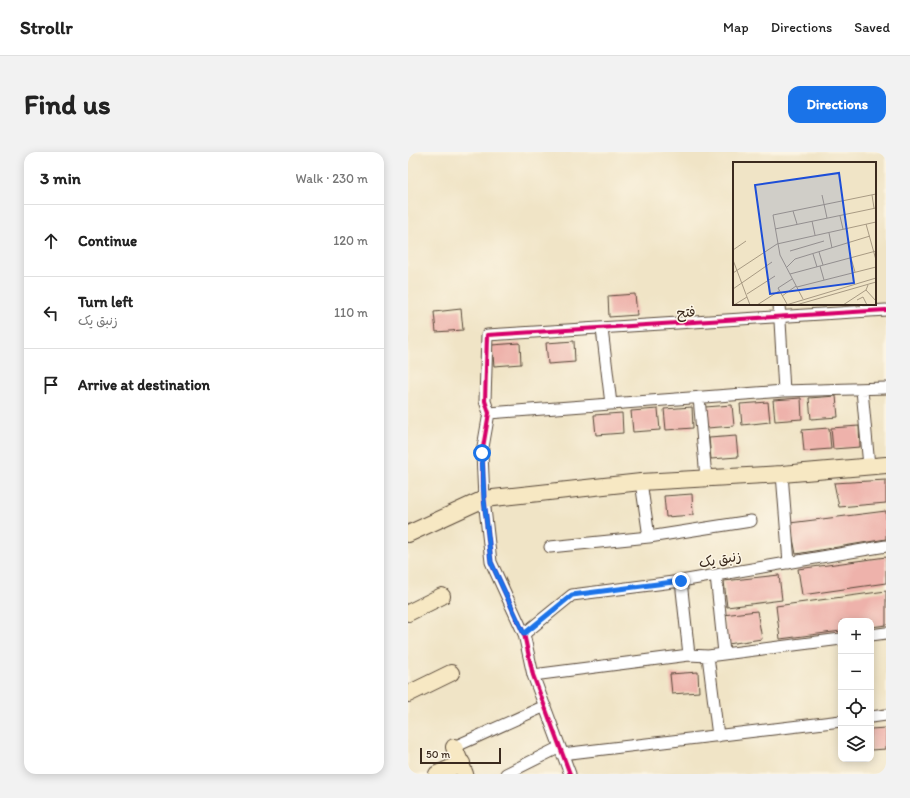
<!DOCTYPE html>
<html lang="en">
<head>
<meta charset="utf-8">
<style>
  body { margin:0; font-family:Itim,"Playpen Sans Arabic",sans-serif; background:#f2f2f2; color:#222 }
  .controls { position:absolute; right:12px; bottom:12px; display:grid; overflow:hidden; border-radius:8px; box-shadow:0 2px 10px #0003 }
  .controls button { width:36px; height:36px; display:grid; place-items:center; padding:0; border:0; border-bottom:1px solid #e0e0e0; background:#fff; color:#222; font:20px sans-serif }
  .scale { position:absolute; left:12px; bottom:10px; width:81px; box-sizing:border-box; padding-left:4px; border:2px solid #3b2a1e; border-top:0; font-size:11px; line-height:14px; white-space:nowrap; color:#3b2a1e; -webkit-text-stroke:3px #fcf5e5; paint-order:stroke }
  .stop { position:absolute; width:12px; height:12px; margin:-9px; border:3px solid #1a73e8; border-radius:50%; background:#fff }
  .stop.end { background:#1a73e8; border-color:#fff; box-shadow:0 1px 4px #0008 }
  .list { margin:0; padding:0; list-style:none }
  h2 { display:flex; justify-content:space-between; align-items:center; height:52px; margin:0; padding:0 16px; font-size:17px }
  h2 small { font-size:13px; font-weight:400; color:#767676 }
  .list li { display:grid; grid-template-columns:26px 1fr auto; gap:12px; align-items:center; box-sizing:border-box; height:72px; padding:0 16px; border-top:1px solid #e0e0e0 }
  .list b { display:block; font-size:15px; white-space:nowrap }
  .list p { margin:0; font-size:13px; white-space:nowrap; color:#767676 }
  .list em { font-size:13px; font-style:normal; color:#767676 }
  .icon { flex:none; width:22px; height:22px; fill:none; stroke:currentColor; stroke-width:2; stroke-linecap:round; stroke-linejoin:round }
  .map { position:relative; flex:none; width:478px; height:622px; overflow:hidden; border-radius:12px }
  header { display:flex; align-items:center; gap:24px; box-sizing:border-box; height:56px; padding:0 20px; background:#fff; border-bottom:1px solid #e0e0e0 }
  header strong { font-size:19px }
  nav { display:flex; gap:22px; margin-inline-start:auto; font-size:14px }
  .intro { display:flex; align-items:center; justify-content:space-between; box-sizing:border-box; height:96px; padding:0 24px }
  h1 { margin:0; font-size:28px }
  .button { padding:10px 18px; border-radius:12px; background:#1a73e8; color:#fff; font-size:14px; font-weight:700 }
  main { display:flex; gap:24px; padding:0 24px }
  aside { flex:1; background:#fff; border-radius:12px; box-shadow:0 2px 10px #0003 }
  .map>svg:first-child { display:block }
  .building { fill:#eeb2ab }
  .lines { fill:none; stroke-linecap:round; stroke-linejoin:round }
  .street-casing { stroke:#564637; stroke-width:13 }
  .secondary-casing { stroke:#564637; stroke-width:18 }
  .street { stroke:#fff; stroke-width:11 }
  .secondary { stroke:#f7e8c3; stroke-width:16 }
  .cycleway-casing { stroke:#fcf5e5; stroke-width:6 }
  .cycleway { stroke:#d6006c; stroke-width:4 }
  .route { stroke:#1a73e8; stroke-width:5 }
  .labels { text-anchor:middle; stroke-width:3; stroke-linejoin:round; paint-order:stroke }
  .street-label { font-size:14px; fill:#3b2a1e; stroke:#fcf5e5 }
  .inset-road { fill:none; stroke:#a89a83; stroke-width:1 }
  .view { fill:#1d4ed8; fill-opacity:0.15; stroke:#1d4ed8; stroke-width:2 }
  .inset-edge { fill:none; stroke:#3b2a1e; stroke-width:2 }
</style>
</head>
<body>
<header>
<strong>Strollr</strong>
<nav><a>Map</a><a>Directions</a><a>Saved</a></nav>
</header>
<div class="intro"><h1>Find us</h1><a class="button">Directions</a></div>
<main>
<aside>
<h2>3 min<small>Walk · 230 m</small></h2>
<ul class="list">
<li><svg class="icon" aria-label="ahead" viewBox="0 0 24 24"><path d="M12 20V5M6 11l6-6 6 6"/></svg><div><b>Continue</b></div><em>120 m</em></li>
<li><svg class="icon" aria-label="left" viewBox="0 0 24 24"><path d="M17 20v-9H6M10 6l-5 5 5 5"/></svg><div><b>Turn left</b><p>زنبق یک</p></div><em>110 m</em></li>
<li><svg class="icon" aria-label="arrive" viewBox="0 0 24 24"><path d="M6 21V4h12l-3 4 3 4H6"/></svg><div><b>Arrive at destination</b></div></li>
</ul>
</aside>
<div class="map">
<svg width="478" height="622" viewBox="0 0 478 622">
  <rect width="100%" height="100%" fill="#fcf5e5"/>
  <filter id="ink" filterUnits="userSpaceOnUse"><feTurbulence type="fractalNoise" baseFrequency=".025" numOctaves="2"/><feDisplacementMap in="SourceGraphic" scale="8" xChannelSelector="R" yChannelSelector="G"/><feConvolveMatrix kernelMatrix="1 2 1 2 8 2 1 2 1" color-interpolation-filters="sRGB"/></filter>
  <filter id="wash" filterUnits="userSpaceOnUse"><feTurbulence type="fractalNoise" baseFrequency=".012" numOctaves="4" result="noise"/><feDisplacementMap in="SourceGraphic" scale="16" xChannelSelector="R" yChannelSelector="G"/><feGaussianBlur stdDeviation="0.9" result="paint"/><feColorMatrix in="noise" values="0 0 0 0 0 0 0 0 0 0 0 0 0 0 0 0 0 1.4 0 .05"/><feComposite in="paint" operator="in"/></filter>
  <g filter="url(#wash)">
    <rect width="100%" height="100%" fill="#f0e4c6"/>
    <g id="blocks">
      <path class="building" d="M227 142 229 163 201 165 200 144Z
        M53 157 55 178 28 180 26 160Z
        M166 189 167 210 140 212 138 191Z
        M112 191 113 212 86 214 84 193Z
        M428 244 430 265 403 267 401 246Z
        M393 246 394 267 367 269 365 248Z
        M360 250 362 270 334 273 332 252Z
        M324 253 326 274 299 276 297 255Z
        M284 255 285 276 258 278 256 257Z
        M250 257 252 278 225 280 223 259Z
        M214 261 215 281 188 283 186 263Z
        M451 274 452 295 425 297 423 276Z
        M421 276 423 297 396 299 394 278Z
        M328 284 330 305 303 307 301 286Z
        M478 328V351L431 355 426 331Z
        M284 342 285 363 258 365 256 344Z
        M478 359V387L388 402 382 371Z
        M478 405V431L394 443 390 417Z
        M371 423 374 448 319 455 316 429Z
        M478 439V473L463 475V469H433V479L372 487 368 454Z
        M349 459 354 487 320 492 315 463Z
        M290 520 291 540 264 542 262 522Z
        M478 576V597L463 598V577Z"/>
    </g>
  </g>
  <g filter="url(#ink)">
    <use href="#blocks" fill-opacity="0" stroke="#564637" stroke-width="1"/>
    <g class="lines">
      <g class="street-casing">
        <path id="street" d="M371 152 376 239
          M194 177 203 252
          M454 238 461 314
          M291 245 298 326
          M81 261 376 239 478 236
          M374 322 381 411
          M233 330 241 385
          M142 395 241 385 343 369
          M308 423 316 501
          M273 429 281 503
          M116 482 164 443 273 429 478 394
          M463 483 478 481
          M300 504 310 584
          M125 523 281 503 300 504 433 487
          M463 565 478 563
          M46 595 137 554
          M154 602 433 569
          M98 622 152 595
          M162 622 125 523 116 482 83 410 76 347 74 301 81 261 77 249 79 183 478 158"/>
      </g>
      <g class="secondary-casing">
        <path id="secondary" d="M0 382 76 347 233 330 374 322 478 313
          M0 461 34 444
          M0 542 43 521
          M46 595 57 622
          M29 622 54 611"/>
      </g>
      <use href="#street" class="street"/>
      <use href="#secondary" class="secondary"/>
      <g class="cycleway-casing">
        <path id="cycleway" d="M162 622 125 523 116 482 83 410 76 347 74 301 81 261 77 249 79 183 478 158"/>
      </g>
      <use href="#cycleway" class="cycleway"/>
    </g>
  </g>
  <g class="lines" filter="url(#ink)">
    <path class="route" d="M74 301 76 347 83 410 116 482 164 443 273 429"/>
  </g>
  <g class="labels">
    <g class="street-label">
      <text transform="translate(278 160) rotate(-4)" y="5">فتح</text>
      <text transform="translate(312 407) rotate(-10)" y="5">زنبق یک</text>
    </g>
  </g>
  <g transform="translate(325 10)">
    <rect width="143" height="143" fill="#f0e4c6"/>
    <path class="inset-road" d="M89 33 94 56M139 33 141 46M60 49 64 62M107 54 110 67M79 59 82 73M133 62 143 98M42 67 143 46M96 71 99 86M0 88 13 79M57 89 91 79M86 90 90 103M80 92 84 105M118 96 122 110M0 98 17 143M87 104 91 118M54 105 62 97 137 74M0 111 44 82 143 60M57 112 143 89M64 125 143 105M0 127 39 100M133 128 143 139M14 132 42 114M49 134 63 124M70 137 47 93 40 53 143 32M124 138 130 135 134 143M54 142 45 126 59 117M1 143 14 135M24 143 46 129M53 143 143 116M63 143 143 120M110 143 133 128 135 123"/>
    <path class="view" d="M106 11 121 121 37 132 22 23Z"/>
    <rect width="143" height="143" class="inset-edge"/>
  </g>
</svg>
<div class="controls">
<button>+</button>
<button>−</button>
<button><svg class="icon" aria-label="locate" viewBox="0 0 24 24"><circle cx="12" cy="12" r="6"/><path d="M12 2v4M12 18v4M2 12h4M18 12h4"/></svg></button>
<button><svg class="icon" aria-label="layers" viewBox="0 0 24 24"><path d="M12 4l9 5-9 5-9-5zM3 14l9 5 9-5"/></svg></button>
</div>
<div class="scale">50 m</div>
<div class="stop" style="left:74px;top:301px"></div>
<div class="stop end" style="left:273px;top:429px"></div>
</div>
</main>
</body>
</html>
